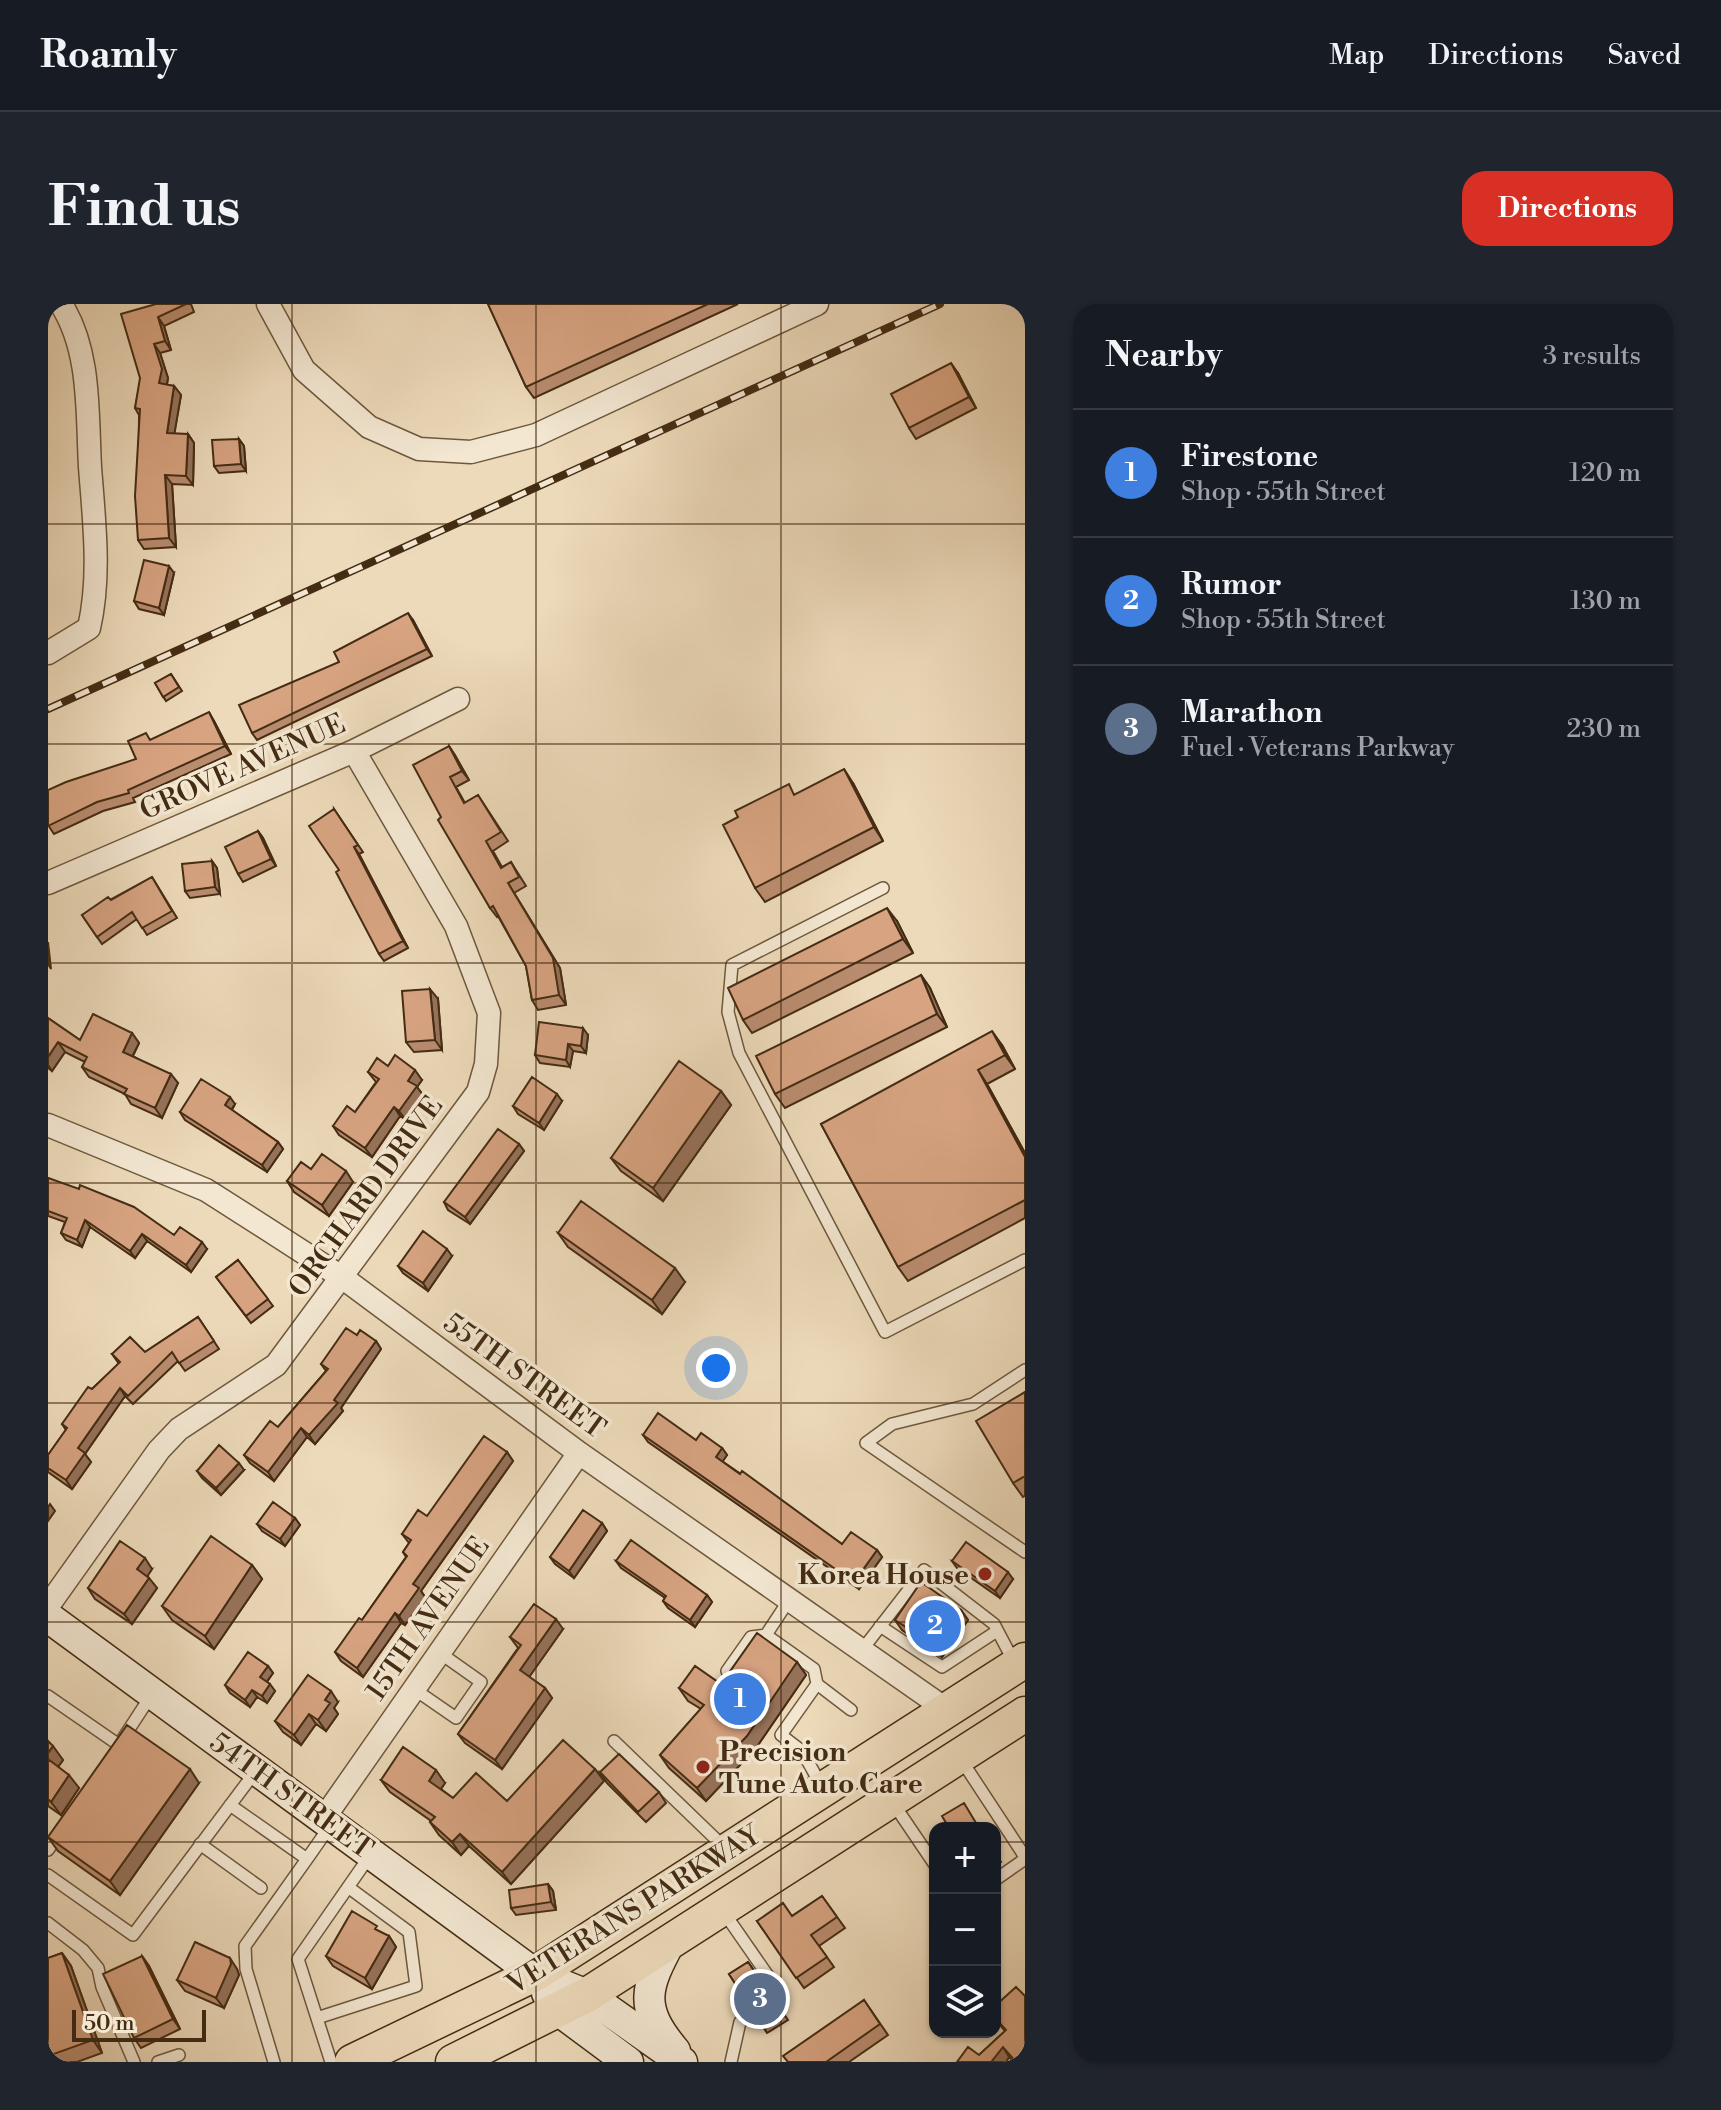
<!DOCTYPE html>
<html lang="en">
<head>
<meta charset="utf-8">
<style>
  body { margin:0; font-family:"Libre Bodoni",serif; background:#20242c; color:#f1f3f6 }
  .controls { position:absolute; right:24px; bottom:24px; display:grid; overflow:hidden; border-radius:16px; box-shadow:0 2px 6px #0004 }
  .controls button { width:72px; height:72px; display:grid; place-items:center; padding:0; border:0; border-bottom:2px solid #363941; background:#171b24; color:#f1f3f6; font:40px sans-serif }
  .scale { position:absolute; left:24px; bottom:20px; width:134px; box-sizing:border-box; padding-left:8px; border:4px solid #442c13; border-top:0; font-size:22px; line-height:28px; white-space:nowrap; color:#442c13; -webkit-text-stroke:6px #f3e7d2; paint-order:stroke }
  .you { position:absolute; left:668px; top:1064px; width:28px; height:28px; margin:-20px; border:6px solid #fff; border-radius:50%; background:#1a73e8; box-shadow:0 0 0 12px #1a73e833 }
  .badge { display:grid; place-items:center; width:52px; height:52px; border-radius:50%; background:#d93025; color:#fff; font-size:26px; font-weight:700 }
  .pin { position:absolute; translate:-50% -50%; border:4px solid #fff; box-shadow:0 2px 8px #0006 }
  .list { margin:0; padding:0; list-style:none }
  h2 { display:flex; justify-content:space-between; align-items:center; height:104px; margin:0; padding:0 32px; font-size:34px }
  h2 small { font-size:26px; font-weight:400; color:#9ea1a6 }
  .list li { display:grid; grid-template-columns:52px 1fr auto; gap:24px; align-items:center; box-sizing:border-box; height:128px; padding:0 32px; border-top:2px solid #363941 }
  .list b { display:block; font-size:30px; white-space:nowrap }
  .list p { margin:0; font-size:26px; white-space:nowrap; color:#9ea1a6 }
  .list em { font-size:26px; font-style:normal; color:#9ea1a6 }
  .icon { flex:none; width:44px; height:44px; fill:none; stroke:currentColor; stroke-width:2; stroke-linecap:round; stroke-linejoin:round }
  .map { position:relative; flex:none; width:977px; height:1758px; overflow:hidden; border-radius:24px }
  header { display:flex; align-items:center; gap:48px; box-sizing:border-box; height:112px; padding:0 40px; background:#171b24; border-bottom:2px solid #363941 }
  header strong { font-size:38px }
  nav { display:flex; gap:44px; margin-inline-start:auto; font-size:28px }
  .intro { display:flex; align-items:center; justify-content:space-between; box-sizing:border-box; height:192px; padding:0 48px }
  h1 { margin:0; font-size:56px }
  .button { padding:20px 36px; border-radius:24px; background:#d93025; color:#fff; font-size:28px; font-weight:700 }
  main { display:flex; gap:48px; padding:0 48px }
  aside { flex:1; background:#171b24; border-radius:24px; box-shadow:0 2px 6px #0004 }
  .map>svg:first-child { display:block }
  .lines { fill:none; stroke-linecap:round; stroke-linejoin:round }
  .service-casing { stroke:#6e583d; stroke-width:14 }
  .minor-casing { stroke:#6e583d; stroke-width:25 }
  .secondary-casing { stroke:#442c13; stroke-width:33 }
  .primary-casing { stroke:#442c13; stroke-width:37 }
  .service { stroke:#f3e7d2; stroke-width:11 }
  .minor { stroke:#f3e7d2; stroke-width:22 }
  .secondary { stroke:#f3e7d2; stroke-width:30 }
  .primary { stroke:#eddaba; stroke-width:34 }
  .rail-casing { stroke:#442c13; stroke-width:8 }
  .rail { stroke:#f3e7d2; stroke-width:5; stroke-dasharray:15; stroke-linecap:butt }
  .wall { fill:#b98c6f; stroke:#442c13; stroke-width:2 }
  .shaded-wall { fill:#96725a; stroke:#442c13; stroke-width:2 }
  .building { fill:#d7a381; stroke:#442c13; stroke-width:2 }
  .grid { fill:none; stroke:#442c13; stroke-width:2; stroke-opacity:0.55 }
  .poi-dot { fill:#8f2418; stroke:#f3e7d2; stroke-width:3 }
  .labels { text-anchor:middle; stroke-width:7; stroke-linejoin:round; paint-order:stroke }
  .street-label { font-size:28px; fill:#442c13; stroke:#f3e7d2 }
  .poi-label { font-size:28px; font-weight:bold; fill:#442c13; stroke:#f3e7d2; text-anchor:end }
</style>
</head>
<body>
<header>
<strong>Roamly</strong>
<nav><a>Map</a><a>Directions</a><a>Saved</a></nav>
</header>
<div class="intro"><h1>Find us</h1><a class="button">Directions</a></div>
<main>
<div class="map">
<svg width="977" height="1758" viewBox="0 0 977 1758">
  <rect width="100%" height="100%" fill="#eddaba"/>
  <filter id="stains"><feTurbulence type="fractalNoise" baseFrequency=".0025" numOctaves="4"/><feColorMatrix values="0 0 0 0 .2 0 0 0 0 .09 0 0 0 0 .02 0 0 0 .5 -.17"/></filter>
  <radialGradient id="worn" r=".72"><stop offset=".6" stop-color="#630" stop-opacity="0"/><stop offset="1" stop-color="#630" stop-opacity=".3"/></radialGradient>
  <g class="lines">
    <g class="service-casing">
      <path id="service" d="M835 584 684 661 680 708 691 749 837 1028 977 956
        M977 1066 925 1100 844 1120 818 1139 977 1248
        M832 1322 894 1363 949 1327
        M718 1331 741 1296
        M814 1346 876 1266 946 1320 966 1358
        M679 1367 703 1333 718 1331 766 1365 769 1380 803 1406
        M769 1380 733 1431 754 1447 773 1481
        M366 1385 408 1414 433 1378 392 1349
        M0 1392 71 1441
        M74 1436 104 1390
        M566 1437 677 1544
        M914 1457 977 1553
        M845 1499 887 1561
        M182 1501 259 1555 282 1522
        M152 1540 213 1584
        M0 1546 13 1527
        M0 1571 85 1631 207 1468
        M947 1576 977 1555
        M675 1607 734 1692 692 1718 683 1758
        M0 1619 35 1646 50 1664 54 1683 86 1758
        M269 1714 368 1682 361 1628 300 1583
        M110 1758 131 1751
        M226 1758 198 1665 197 1642 259 1555
        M283 1758 250 1655 321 1553"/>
    </g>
    <g class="minor-casing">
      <path id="minor" d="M220 0 256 66 321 123 371 145 423 148 488 131 769 0
        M0 349 41 324C53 272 46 216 42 163 39 109 43 47 13 0
        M0 579 306 447 410 395
        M0 821 158 886 216 923 295 974 531 1149 899 1406
        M0 1302 111 1146 131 1125 228 1061 430 788 438 760 441 709 408 622 306 447
        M276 1514 531 1149"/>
    </g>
    <g class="secondary-casing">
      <path id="secondary" d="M0 1313 487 1670 539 1691 634 1758
        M623 1636C597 1684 590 1703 627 1747
        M499 1689 510 1706 580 1758"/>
    </g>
    <g class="primary-casing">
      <path id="primary" d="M304 1758 487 1670 977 1356
        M405 1758 539 1691 977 1410"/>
    </g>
    <use href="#service" class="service"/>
    <use href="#minor" class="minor"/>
    <use href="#secondary" class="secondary"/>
    <use href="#primary" class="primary"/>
    <g class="rail-casing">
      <path id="rail" d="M0 405 892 0"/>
    </g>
    <use href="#rail" class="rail"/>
  </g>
  <path class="wall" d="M108 0H143L146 8 116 22 123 46 112 49 120 74 119 81 126 82 133 91 126 130H140L146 139 145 181 124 180 128 243 96 245 90 236 91 111 87 104Z
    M440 0H690L486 94 478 83Z
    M910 69 928 104 868 135 861 124Z
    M191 135 196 142 198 167 171 169 166 162Z
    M126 269 116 311 91 305 86 297Z
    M365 316 384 352 209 436 204 429 291 358Z
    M123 370 134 387 118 397 107 379Z
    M166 417 183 450 85 494 87 498 55 507 6 530 0 521 88 455 103 436Z
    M401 442 421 476 408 483 417 499 430 491 460 537 445 547 454 563 463 558 478 582 466 589 512 664 518 701 490 706 484 696 478 662 450 612 449 613 442 604 393 513Z
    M805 479 835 537 717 598 707 584 748 490Z
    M286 505 315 548 311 550 360 644 336 657 331 650 291 566Z
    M210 527 215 534 228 562 195 578 190 570Z
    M164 557 169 564 172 590 142 594 137 587Z
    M104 573 129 614 99 631 89 615 54 640 34 611Z
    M849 617 865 649 704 729 695 716Z
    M873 671 882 684 899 723 737 804 727 790Z
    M390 695 394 746 366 748 358 738Z
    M0 714 32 736 84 729 91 739 85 752 130 779 114 814 83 800 77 790 41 773 34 763 37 758 17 748 4 767 0 764Z
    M540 731 538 749 525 747 522 763 492 759 487 751Z
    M954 741 967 765 939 780 977 849V914L860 977 850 963 773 820Z
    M340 762 374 776 369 783 375 791 358 816 352 812 324 853 291 831 285 822 307 808 328 778 320 768Z
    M673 787 683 801 615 897 573 867 563 854Z
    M514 797 496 826 470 810 465 802Z
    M187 800 184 806 230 838 235 845 219 868 137 816 132 808Z
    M471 840 476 847 422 920 400 906 396 898Z
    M263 865 305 878 281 912 246 888 239 877Z
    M0 874 126 931 159 945 143 968 99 937 87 954 42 923 34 943 18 936 13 929 17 918 0 912Z
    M510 929 637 978 614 1010 520 943Z
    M404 952 380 987 355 969 350 962Z
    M190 956 225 1002 203 1019 168 973Z
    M150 1013 171 1045 137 1067 130 1057 85 1100 77 1092 37 1150 43 1158 24 1185 0 1168V1151L18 1126 14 1120 44 1085 71 1060 64 1050 97 1048Z
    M309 1031 328 1037 333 1045 293 1104 295 1107 267 1140 259 1133 226 1177 202 1159 196 1151 230 1123 278 1067 273 1060Z
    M977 1088V1192L975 1193 965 1179Z
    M595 1131 674 1144 679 1151 674 1157 794 1240 829 1246 834 1253 811 1285 600 1138Z
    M459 1148 465 1157 373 1287 377 1293 357 1321 353 1319 315 1373 293 1357 287 1348 314 1316 358 1253 355 1248 361 1239 354 1230 379 1212Z
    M196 1166 173 1191 154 1174 149 1167Z
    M247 1214 252 1221 237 1242 214 1227 209 1220Z
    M554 1219 559 1227 526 1274 507 1260 502 1253Z
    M568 1257 659 1291 664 1298 647 1323 620 1304 615 1297 617 1294 573 1264Z
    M904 1257 965 1275 952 1294 909 1264Z
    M204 1261 214 1275 166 1345 124 1316 114 1302Z
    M104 1265 99 1272 109 1284 84 1320 47 1295 40 1284Z
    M913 1306 920 1316 894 1353 854 1326 847 1316Z
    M515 1325 481 1373 497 1384 504 1394 454 1465 417 1439 410 1430 470 1344 462 1333Z
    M749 1358 758 1371 708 1444 658 1497 621 1464 612 1451 653 1405 640 1397 631 1384 673 1380Z
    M220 1362 225 1369 219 1378 227 1387 219 1399 209 1393 202 1403 182 1389 177 1381Z
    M290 1398 286 1404 290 1410 278 1427 268 1420 253 1441 235 1428 227 1417Z
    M0 1437 15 1456 10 1463 31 1484 13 1511 0 1502Z
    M547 1465 556 1477 463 1580 421 1542 413 1551 391 1531 382 1518 383 1517 342 1488 333 1476 397 1479 393 1485 405 1494 459 1497Z
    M552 1468 611 1488 618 1499 598 1518 559 1479Z
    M151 1479 72 1591 10 1547 0 1533Z
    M947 1548 953 1558 947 1562Z
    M500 1580 505 1587 508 1606 468 1611 463 1604Z
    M774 1592 797 1624 771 1642 786 1663 756 1684 709 1617 744 1612Z
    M341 1632 348 1643 324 1685 285 1662 278 1652Z
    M14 1649 23 1662 54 1749 29 1758H0V1654Z
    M94 1652 101 1662 132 1725 93 1744 86 1734Z
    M700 1658 722 1689 702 1702 681 1670Z
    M189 1665 191 1671 176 1704 137 1687 129 1676Z
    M977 1692V1758H966L961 1753 958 1758H909L931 1751 957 1727 947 1715V1702Z
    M816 1696 840 1731 801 1758H740Z
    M729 1700 740 1716 719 1729 709 1713Z"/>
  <path class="shaded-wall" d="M110 13 116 22 123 46 117 37Z
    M106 40 112 49 120 74 117 88 111 79Z
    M903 59 910 69 928 104 921 93Z
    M126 82 133 91 125 138 119 129Z
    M140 130 146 139 145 181 138 172Z
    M191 135 196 142 198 167 193 160Z
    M117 171 124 180 128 243 121 234Z
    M121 262 126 269 116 311 111 304Z
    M360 309 365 316 384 352 379 345Z
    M161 408 166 417 183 450 177 442Z
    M401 442 407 451 421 476 414 467Z
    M796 465 805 479 835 537 826 523Z
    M210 527 215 534 228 562 223 555Z
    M306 543 311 550 360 644 355 637Z
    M164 557 169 564 172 590 167 583Z
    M460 579 512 664 518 701 511 691Z
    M839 604 849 617 865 649 855 635Z
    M0 638 3 665 0 660Z
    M873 671 882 684 899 723 889 710Z
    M382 685 390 695 394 746 387 736Z
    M535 724 540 731 538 749 533 742Z
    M944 727 954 741 967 765 957 751Z
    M84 729 91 739 82 757 75 748Z
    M10 738 17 748 4 767 0 761V753Z
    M520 740 525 747 522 763 518 756Z
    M367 766 374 776 369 783 375 791 358 816 351 807 360 777Z
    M930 766 939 780 977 849V853Z
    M123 770 130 779 114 814 107 804Z
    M673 787 683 801 615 897 605 884Z
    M509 790 514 797 496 826 491 819Z
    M182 793 187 800 182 808 177 801Z
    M346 803 352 812 324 853 317 844Z
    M230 838 235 845 219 868 214 861Z
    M471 840 476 847 422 920 417 913Z
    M298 867 305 878 281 912 274 901Z
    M37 916 42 923 34 943 29 936Z
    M94 930 99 937 87 954 82 947Z
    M154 938 159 945 143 968 138 961Z
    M399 945 404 952 380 987 375 979Z
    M627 964 637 978 614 1010 604 996Z
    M328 1037 333 1045 293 1104 295 1107 267 1140 261 1131Z
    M72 1084 77 1092 37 1150 43 1158 24 1185 18 1176 30 1144Z
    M253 1124 259 1133 226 1177 220 1168Z
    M674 1144 679 1151 673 1160 668 1153Z
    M459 1148 465 1157 373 1287 377 1293 357 1321 351 1312 365 1280Z
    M191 1159 196 1166 173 1191 168 1184Z
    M2 1200 7 1207 0 1217V1203Z
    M247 1214 252 1221 237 1242 232 1235Z
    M554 1219 559 1227 526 1274 521 1267Z
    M829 1246 834 1253 811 1285 806 1278Z
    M97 1254 104 1265 97 1276 89 1265Z
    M204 1261 214 1275 166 1345 157 1332Z
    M960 1268 965 1275 952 1294 947 1287Z
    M101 1274 109 1284 84 1320 76 1310Z
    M659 1291 664 1298 647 1323 642 1316Z
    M913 1306 920 1316 894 1353 887 1342Z
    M347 1309 353 1319 315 1373 309 1364Z
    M508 1315 515 1325 479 1376 472 1366Z
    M749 1358 758 1371 708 1444 658 1497 649 1484Z
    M220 1362 225 1369 217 1380 212 1373Z
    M222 1380 227 1387 219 1399 214 1392Z
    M497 1384 504 1394 454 1465 447 1456Z
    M204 1386 209 1393 202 1403 197 1396Z
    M283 1387 290 1398 286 1404 290 1410 278 1427 270 1416 277 1396Z
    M261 1410 268 1420 253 1441 246 1431Z
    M5 1442 15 1456 7 1467 0 1457V1449Z
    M142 1465 151 1479 72 1591 62 1577Z
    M547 1465 556 1477 463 1580 454 1568Z
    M388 1466 397 1479 390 1489 381 1477Z
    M21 1471 31 1484 13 1511 3 1498Z
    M412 1530 421 1542 413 1551 404 1538Z
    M500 1580 505 1587 508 1606 503 1598Z
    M341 1632 348 1643 324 1685 317 1674Z
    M14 1649 23 1662 54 1749 45 1736Z
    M94 1652 101 1662 132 1725 125 1715Z
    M182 1654 189 1665 191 1671 176 1704 168 1694Z
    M955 1743 961 1753 958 1758H943Z"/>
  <path class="building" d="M108 0H138L110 13 117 37 106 40 114 65 111 79 126 82 119 129 140 130 138 172 117 171 121 234 90 236 87 192 92 105 87 104 92 74 73 10Z
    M440 0H660L478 83Z
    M903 59 921 93 861 124 843 90Z
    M191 135 193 160 166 162 164 136Z
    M96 256 121 262 111 304 86 297Z
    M360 309 379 345 204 429 191 401 291 358 286 348Z
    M123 370 131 383 115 393 107 379Z
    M161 408 177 442 80 486 81 489 49 498 0 522V486L18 478 88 455 80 437 98 429 102 436Z
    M401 442 414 467 402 473 416 499 430 491 453 528 438 537 453 564 463 558 471 573 460 579 505 654 511 691 484 696 478 662 445 602 442 604 390 516 393 513 365 461Z
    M796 465 826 523 707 584 675 521 690 513 687 507 741 480 746 491Z
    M286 505 310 541 306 543 355 637 331 650 288 568 291 566 261 522Z
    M210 527 223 555 190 570 177 543Z
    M164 557 167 583 137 587 134 560Z
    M104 573 124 607 94 624 84 608 49 633 34 611 60 593 63 596Z
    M839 604 855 635 695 716 680 684Z
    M873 671 889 710 727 790 708 752Z
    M382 685 387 736 358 738 354 687Z
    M45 710 84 729 75 748 123 770 107 804 76 790 79 785 34 763 39 753 10 738 0 753V714L32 736Z
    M491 718 535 724 533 742 520 740 518 756 487 751Z
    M944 727 957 751 930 766 977 853V896L850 963 773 820Z
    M347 751 367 766 360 777 369 782 351 807 346 803 317 844 285 822 299 802 307 808 331 775 320 768 329 754 340 762Z
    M631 757 673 787 605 884 563 854Z
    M484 773 509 790 491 819 465 802Z
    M153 775 182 793 177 801 230 838 214 861 132 808Z
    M450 825 471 840 417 913 396 898Z
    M274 850 298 867 274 901 239 877 253 858 263 865Z
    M0 874 31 885 32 881 86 903 126 931 132 923 154 938 138 961 94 930 82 947 37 916 29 936 13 929 19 914 0 907Z
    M533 897 627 964 604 996 510 929Z
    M375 927 399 945 375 979 350 962Z
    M190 956 220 995 198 1012 168 973Z
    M150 1013 166 1037 131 1059 124 1048 80 1092 72 1084 30 1144 37 1149 18 1176 0 1164V1151L19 1124 14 1120 40 1083 44 1085 72 1058 64 1050 82 1033 97 1048Z
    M298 1024 309 1031 312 1026 328 1037 286 1096 290 1099 261 1131 253 1124 220 1168 196 1151 222 1117 230 1123 280 1065 273 1060Z
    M977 1088V1172L965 1179 928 1117Z
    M610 1109 648 1136 653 1129 674 1144 668 1153 692 1170 694 1167 794 1240 803 1228 829 1246 806 1278 595 1131Z
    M436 1132 459 1148 365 1280 371 1284 351 1312 347 1309 309 1364 287 1348 311 1314 314 1316 359 1252 355 1248 363 1236 354 1230 370 1206 379 1212Z
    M171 1141 191 1159 168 1184 149 1167Z
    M225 1198 247 1214 232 1235 209 1220Z
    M535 1206 554 1219 521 1267 502 1253Z
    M163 1232 204 1261 157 1332 114 1302Z
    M583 1236 659 1291 642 1316 615 1297 618 1292 568 1257Z
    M72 1237 97 1254 89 1265 101 1274 76 1310 40 1284Z
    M918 1238 960 1268 947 1287 904 1257Z
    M873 1278 913 1306 887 1342 847 1316Z
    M486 1300 508 1315 472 1366 497 1384 447 1456 410 1430 473 1341 462 1333Z
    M709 1329 749 1358 699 1432 649 1484 612 1451 656 1401 631 1384 647 1362 673 1380Z
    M200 1348 220 1362 212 1373 222 1380 214 1392 204 1386 197 1396 177 1381Z
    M260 1371 283 1387 277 1396 282 1399 270 1416 261 1410 246 1431 227 1417Z
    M79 1421 142 1465 62 1577 0 1533Z
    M515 1436 547 1465 454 1568 412 1530 404 1538 382 1518 387 1513 333 1476 355 1443 388 1466 381 1477 405 1494 428 1469 459 1497Z
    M0 1437 5 1442 0 1449Z
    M571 1450 611 1488 590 1508 552 1468Z
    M0 1455 21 1471 3 1498 0 1495Z
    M916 1499 931 1524H901L894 1512Z
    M500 1580 503 1598 463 1604 461 1586Z
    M774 1592 789 1613 763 1631 779 1653 748 1674 709 1617 735 1599 744 1612Z
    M304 1607 329 1622 327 1625 341 1632 317 1674 278 1652Z
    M147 1638 182 1654 183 1660 168 1694 129 1676Z
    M14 1649 45 1736 0 1752V1654Z
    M94 1652 125 1715 86 1734 55 1670Z
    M700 1658 719 1686 699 1698 681 1670Z
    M968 1683 977 1692V1753L971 1758H968L955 1743 943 1758H909L920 1743 931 1751 958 1726 947 1714V1702Z
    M816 1696 832 1720 778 1758H740L735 1752Z
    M729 1700 737 1712 717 1725 709 1713Z"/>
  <path class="grid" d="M244 0V1758M488 0V1758M733 0V1758M0 220H977M0 440H977M0 659H977M0 879H977M0 1099H977M0 1318H977M0 1538H887M947 1538H977"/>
  <g class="poi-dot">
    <circle cx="937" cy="1270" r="8"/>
    <circle cx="655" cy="1463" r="8"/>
  </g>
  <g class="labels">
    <g class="street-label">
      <text transform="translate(194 462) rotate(-24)" y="10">GROVE AVENUE</text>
      <text transform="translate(317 892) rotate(-54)" y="10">ORCHARD DRIVE</text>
      <text transform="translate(477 1071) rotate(36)" y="10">55TH STREET</text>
      <text transform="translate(379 1314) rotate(-55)" y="10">15TH AVENUE</text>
      <text transform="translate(244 1491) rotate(36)" y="10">54TH STREET</text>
      <text transform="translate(585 1605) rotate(-32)" y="10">VETERANS PARKWAY</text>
    </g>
    <g class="poi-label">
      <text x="921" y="1280">Korea House</text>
      <text x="671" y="1457" text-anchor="start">Precision<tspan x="671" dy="32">Tune Auto Care</tspan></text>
    </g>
  </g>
  <rect width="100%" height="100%" filter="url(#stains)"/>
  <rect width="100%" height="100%" fill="url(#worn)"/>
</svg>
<div class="controls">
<button>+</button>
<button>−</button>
<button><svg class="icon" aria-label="layers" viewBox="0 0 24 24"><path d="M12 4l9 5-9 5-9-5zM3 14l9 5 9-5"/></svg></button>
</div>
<div class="scale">50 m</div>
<div class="you"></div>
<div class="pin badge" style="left:692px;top:1395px;background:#3f7fe0">1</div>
<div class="pin badge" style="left:887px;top:1322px;background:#3f7fe0">2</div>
<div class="pin badge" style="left:712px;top:1695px;background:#5c6f8a">3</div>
</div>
<aside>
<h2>Nearby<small>3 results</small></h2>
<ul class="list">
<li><span class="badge" style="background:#3f7fe0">1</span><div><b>Firestone</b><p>Shop · 55th Street</p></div><em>120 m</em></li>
<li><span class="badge" style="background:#3f7fe0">2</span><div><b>Rumor</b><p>Shop · 55th Street</p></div><em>130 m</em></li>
<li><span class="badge" style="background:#5c6f8a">3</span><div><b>Marathon</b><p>Fuel · Veterans Parkway</p></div><em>230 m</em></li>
</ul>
</aside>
</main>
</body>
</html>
